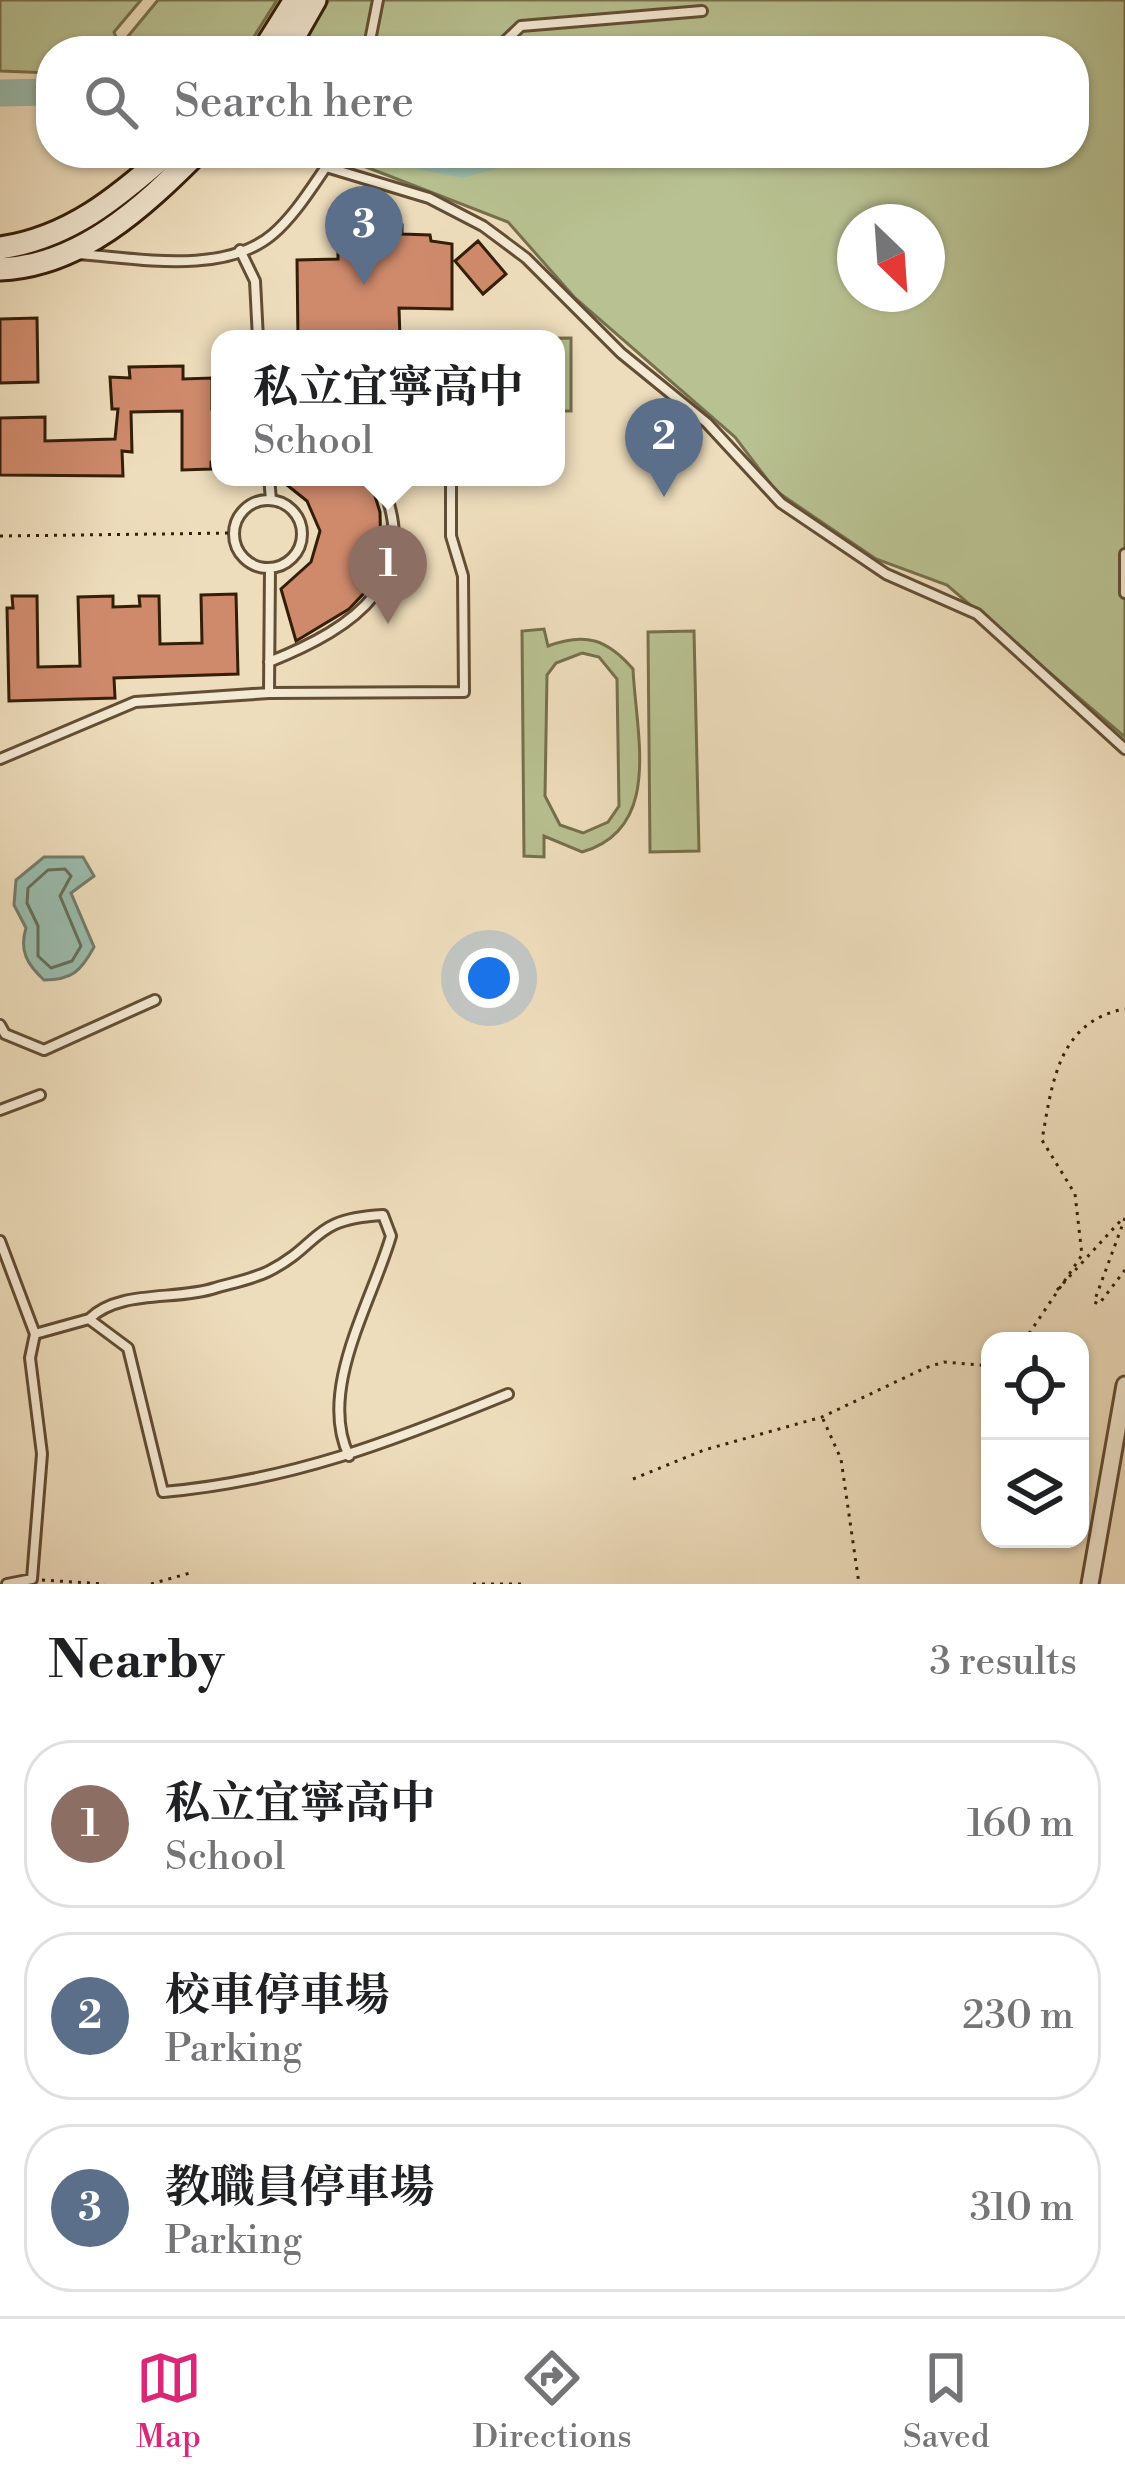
<!DOCTYPE html>
<html lang="en">
<head>
<meta charset="utf-8">
<style>
  body { margin:0; font-family:"Libre Bodoni","Noto Serif TC",serif; background:#f6f6f6; color:#202124 }
  .controls { position:absolute; right:36px; bottom:36px; display:grid; overflow:hidden; border-radius:24px; box-shadow:0 3px 9px #0004 }
  .controls button { width:108px; height:108px; display:grid; place-items:center; padding:0; border:0; border-bottom:3px solid #e0e0e0; background:#fff; color:#202124; font:60px sans-serif }
  .compass { position:absolute; left:837px; top:204px; width:108px; height:108px; border-radius:50%; background:#fff; box-shadow:0 3px 9px #0004; rotate:155deg }
  .you { position:absolute; left:489px; top:978px; width:42px; height:42px; margin:-30px; border:9px solid #fff; border-radius:50%; background:#1a73e8; box-shadow:0 0 0 18px #1a73e833 }
  .badge { display:grid; place-items:center; width:78px; height:78px; border-radius:50%; background:#db2777; color:#fff; font-size:39px; font-weight:700 }
  .pin { position:absolute; translate:-50% -99px; filter:drop-shadow(0 3px 6px #0008) }
  .pin::after { content:''; position:absolute; top:63px; width:42px; height:36px; background:inherit; clip-path:polygon(0 0,100% 0,50% 100%) }
  .popup { position:absolute; left:211px; top:330px; width:354px; height:156px; box-sizing:border-box; display:grid; place-content:center; border-radius:24px; background:#fff; filter:drop-shadow(0 3px 9px #0005); font-size:39px; white-space:nowrap; color:#757577 }
  .popup b { font-size:45px; color:#202124 }
  .popup::after { content:''; position:absolute; left:50%; top:100%; margin-left:-24px; border:24px solid transparent; border-top-color:#fff }
  .list { margin:0; padding:0; list-style:none }
  h2 { display:flex; justify-content:space-between; align-items:center; height:156px; margin:0; padding:0 48px; font-size:51px }
  h2 small { font-size:39px; font-weight:400; color:#757577 }
  .list li { display:grid; grid-template-columns:78px 1fr auto; gap:36px; align-items:center; box-sizing:border-box; height:168px; margin:0 24px 24px; padding:0 24px; border:3px solid #e0e0e0; border-radius:48px }
  .list b { display:block; font-size:45px; white-space:nowrap }
  .list p { margin:0; font-size:39px; white-space:nowrap; color:#757577 }
  .list em { font-size:39px; font-style:normal; color:#757577 }
  .icon { flex:none; width:66px; height:66px; fill:none; stroke:currentColor; stroke-width:2; stroke-linecap:round; stroke-linejoin:round }
  .map { position:relative; flex:none; width:1125px; height:1584px; overflow:hidden }
  .search { position:absolute; background:#fff; box-shadow:0 3px 9px #0004; left:36px; right:36px; top:36px; height:132px; display:flex; align-items:center; gap:30px; box-sizing:border-box; padding:0 42px; border-radius:48px; color:#757577; font-size:45px }
  .sheet { height:732px; background:#fff }
  nav { display:flex; justify-content:space-around; align-items:center; box-sizing:border-box; height:168px; border-top:3px solid #e0e0e0; background:#fff; font-size:33px; color:#757577 }
  nav a { display:grid; justify-items:center; gap:6px }
  nav .on { color:#db2777 }
  .map>svg:first-child { display:block }
  .green { fill:#b8c191; stroke:#76704c; stroke-width:3; fill-rule:evenodd }
  .water { fill:#9abcad; stroke:#717d6b; stroke-width:3 }
  .lines { fill:none; stroke-linecap:round; stroke-linejoin:round }
  .shore { stroke:#676d5a; stroke-width:3 }
  .river { stroke:#9abcad; stroke-width:27 }
  .building { fill:#cf8a6c; stroke:#341e07; stroke-width:3 }
  .lane-casing { stroke:#624e34; stroke-width:14 }
  .street-casing { stroke:#624e34; stroke-width:21 }
  .secondary-casing { stroke:#341e07; stroke-width:27 }
  .path { stroke:#341e07; stroke-width:3; stroke-dasharray:3 6; stroke-linecap:butt }
  .lane { stroke:#f4e9d3; stroke-width:8 }
  .street { stroke:#f4e9d3; stroke-width:15 }
  .secondary { stroke:#f4e9d3; stroke-width:21 }
</style>
</head>
<body>
<div class="map">
<svg width="1125" height="1584" viewBox="0 0 1125 1584">
  <rect width="100%" height="100%" fill="#eeddbc"/>
  <filter id="stains"><feTurbulence type="fractalNoise" baseFrequency=".00167" numOctaves="4"/><feColorMatrix values="0 0 0 0 .2 0 0 0 0 .09 0 0 0 0 .02 0 0 0 .5 -.17"/></filter>
  <radialGradient id="worn" r=".72"><stop offset=".6" stop-color="#630" stop-opacity="0"/><stop offset="1" stop-color="#630" stop-opacity=".3"/></radialGradient>
  <path class="green" d="M0 0H141L114 32 121 51H51V73L0 71Z
    M158 0H277L245 51H142L125 40Z
    M329 0H1125V737L947 585 876 559 776 491 735 437 575 298 508 222 330 153H1074V51H297ZM855 222H927V294H855Z
    M571 338V411H556V339H444Z
    M544 629 548 646C585 632 607 639 633 669 636 735 663 829 582 852L544 836V857L524 856 522 631ZM582 653 599 657 617 679 619 806 608 822 583 833 560 825 545 796 547 675 556 663Z
    M694 631 699 851 650 852 648 632Z"/>
  <path class="water" d="M44 857H83L94 876 71 893 94 947C81 971 72 980 44 980 27 964 19 951 26 928L14 905 16 880Z"/>
  <g class="lines">
    <path class="shore" d="M65 869 71 876 60 896 81 946 72 961 51 968 38 956V926L27 903 28 888 48 870Z"/>
    <path class="river" d="M0 93 51 92
      M406 153 462 164 503 153"/>
  </g>
  <path class="building" d="M402 225V234L430 235 431 241 452 244V309L399 308 400 339H298L297 260 338 259V227Z
    M478 241 506 274 483 294 455 261Z
    M37 318 38 382 0 383V319Z
    M183 366V379L212 378V409H220V461L211 462V469L182 470V411L131 412 132 452 122 451 123 476 0 475V418L45 417V441L115 439 118 409H112L110 377 130 378 129 367Z
    M277 477H369L380 512 381 556 367 590 349 609 296 641 281 589 311 562 320 531 307 501Z
    M236 594 238 674 114 678 115 698 9 701 7 608H13L12 596H37L38 667 80 666 78 597 113 596V607L140 606 139 596H159L160 644 202 643 201 595Z"/>
  <g class="lines">
    <g class="lane-casing">
      <path id="lane" d="M368 51 378 0
        M481 51 499 47 521 26 702 11
        M326 167 334 153
        M240 250 255 281 258 339
        M78 254C136 258 224 276 273 234 294 216 310 190 326 167L429 198 483 226 526 258 621 353 707 423 781 503 886 574 977 614 1125 749
        M269 477 271 500
        M234 534a34 34 0 1 1 68 0a34 34 0 1 1-68 0Z
        M1125 554V593
        M269 662C356 627 426 580 379 477
        M269 693 464 692 463 576 451 536V477
        M0 759 135 702 269 693 270 568
        M0 1025 5 1034 44 1050 155 1000
        M0 1110 40 1095
        M0 1241 35 1334
        M89 1319C120 1289 176 1301 215 1288 232 1283 253 1279 269 1271 323 1243 310 1219 383 1215L391 1236C372 1302 317 1390 349 1456
        M7 1584 32 1579 42 1454 30 1358 35 1334 89 1319 128 1348 163 1492C289 1481 391 1442 508 1394"/>
    </g>
    <g class="street-casing">
      <path id="street" d="M1090 1584 1125 1385"/>
    </g>
    <g class="secondary-casing">
      <path id="secondary" d="M263 51 295 0
        M286 51 315 0
        M0 248C69 238 117 198 168 153
        M0 269C80 266 143 207 197 153"/>
    </g>
    <path class="path" d="M0 536 233 533
      M1125 1218 1094 1302 1099 1304 1125 1270
      M1057 1290 1124 1217
      M1024 1341 1082 1255 1075 1194 1042 1140C1052 1084 1058 1021 1125 1009
      M823 1419 841 1459 859 1584
      M633 1479 704 1450 822 1417 925 1368 944 1362 990 1366
      M42 1580 105 1584
      M151 1584 190 1573
      M473 1584H526"/>
    <use href="#lane" class="lane"/>
    <use href="#street" class="street"/>
    <use href="#secondary" class="secondary"/>
  </g>
  <rect width="100%" height="100%" filter="url(#stains)"/>
  <rect width="100%" height="100%" fill="url(#worn)"/>
</svg>
<div class="controls">
<button><svg class="icon" aria-label="locate" viewBox="0 0 24 24"><circle cx="12" cy="12" r="6"/><path d="M12 2v4M12 18v4M2 12h4M18 12h4"/></svg></button>
<button><svg class="icon" aria-label="layers" viewBox="0 0 24 24"><path d="M12 4l9 5-9 5-9-5zM3 14l9 5 9-5"/></svg></button>
</div>
<svg class="compass" viewBox="-18 -18 36 36"><path d="M0-13l5 13h-10z" fill="#e53935"/><path d="M0 13l5-13h-10z" fill="#757577"/></svg>
<div class="you"></div>
<div class="pin badge" style="left:388px;top:624px;background:#8d6e63">1</div>
<div class="popup"><b>私立宜寧高中</b>School</div>
<div class="pin badge" style="left:664px;top:497px;background:#5c6f8a">2</div>
<div class="pin badge" style="left:364px;top:285px;background:#5c6f8a">3</div>
<div class="search"><svg class="icon" aria-label="search" viewBox="0 0 24 24"><circle cx="10" cy="10" r="6"/><path d="M15 15l6 6"/></svg>Search here</div>
</div>
<section class="sheet">
<h2>Nearby<small>3 results</small></h2>
<ul class="list">
<li><span class="badge" style="background:#8d6e63">1</span><div><b>私立宜寧高中</b><p>School</p></div><em>160 m</em></li>
<li><span class="badge" style="background:#5c6f8a">2</span><div><b>校車停車場</b><p>Parking</p></div><em>230 m</em></li>
<li><span class="badge" style="background:#5c6f8a">3</span><div><b>教職員停車場</b><p>Parking</p></div><em>310 m</em></li>
</ul>
</section>
<nav>
<a class="on"><svg class="icon" aria-label="map" viewBox="0 0 24 24"><path d="M3 6l6-2 6 2 6-2v14l-6 2-6-2-6 2zM9 4v14M15 6v14"/></svg>Map</a>
<a><svg class="icon" aria-label="directions" viewBox="0 0 24 24"><path d="M12 3l9 9-9 9-9-9zM9 14v-3h6M13 9l2 2-2 2"/></svg>Directions</a>
<a><svg class="icon" aria-label="saved" viewBox="0 0 24 24"><path d="M7 4h10v16l-5-4-5 4z"/></svg>Saved</a>
</nav>
</body>
</html>
